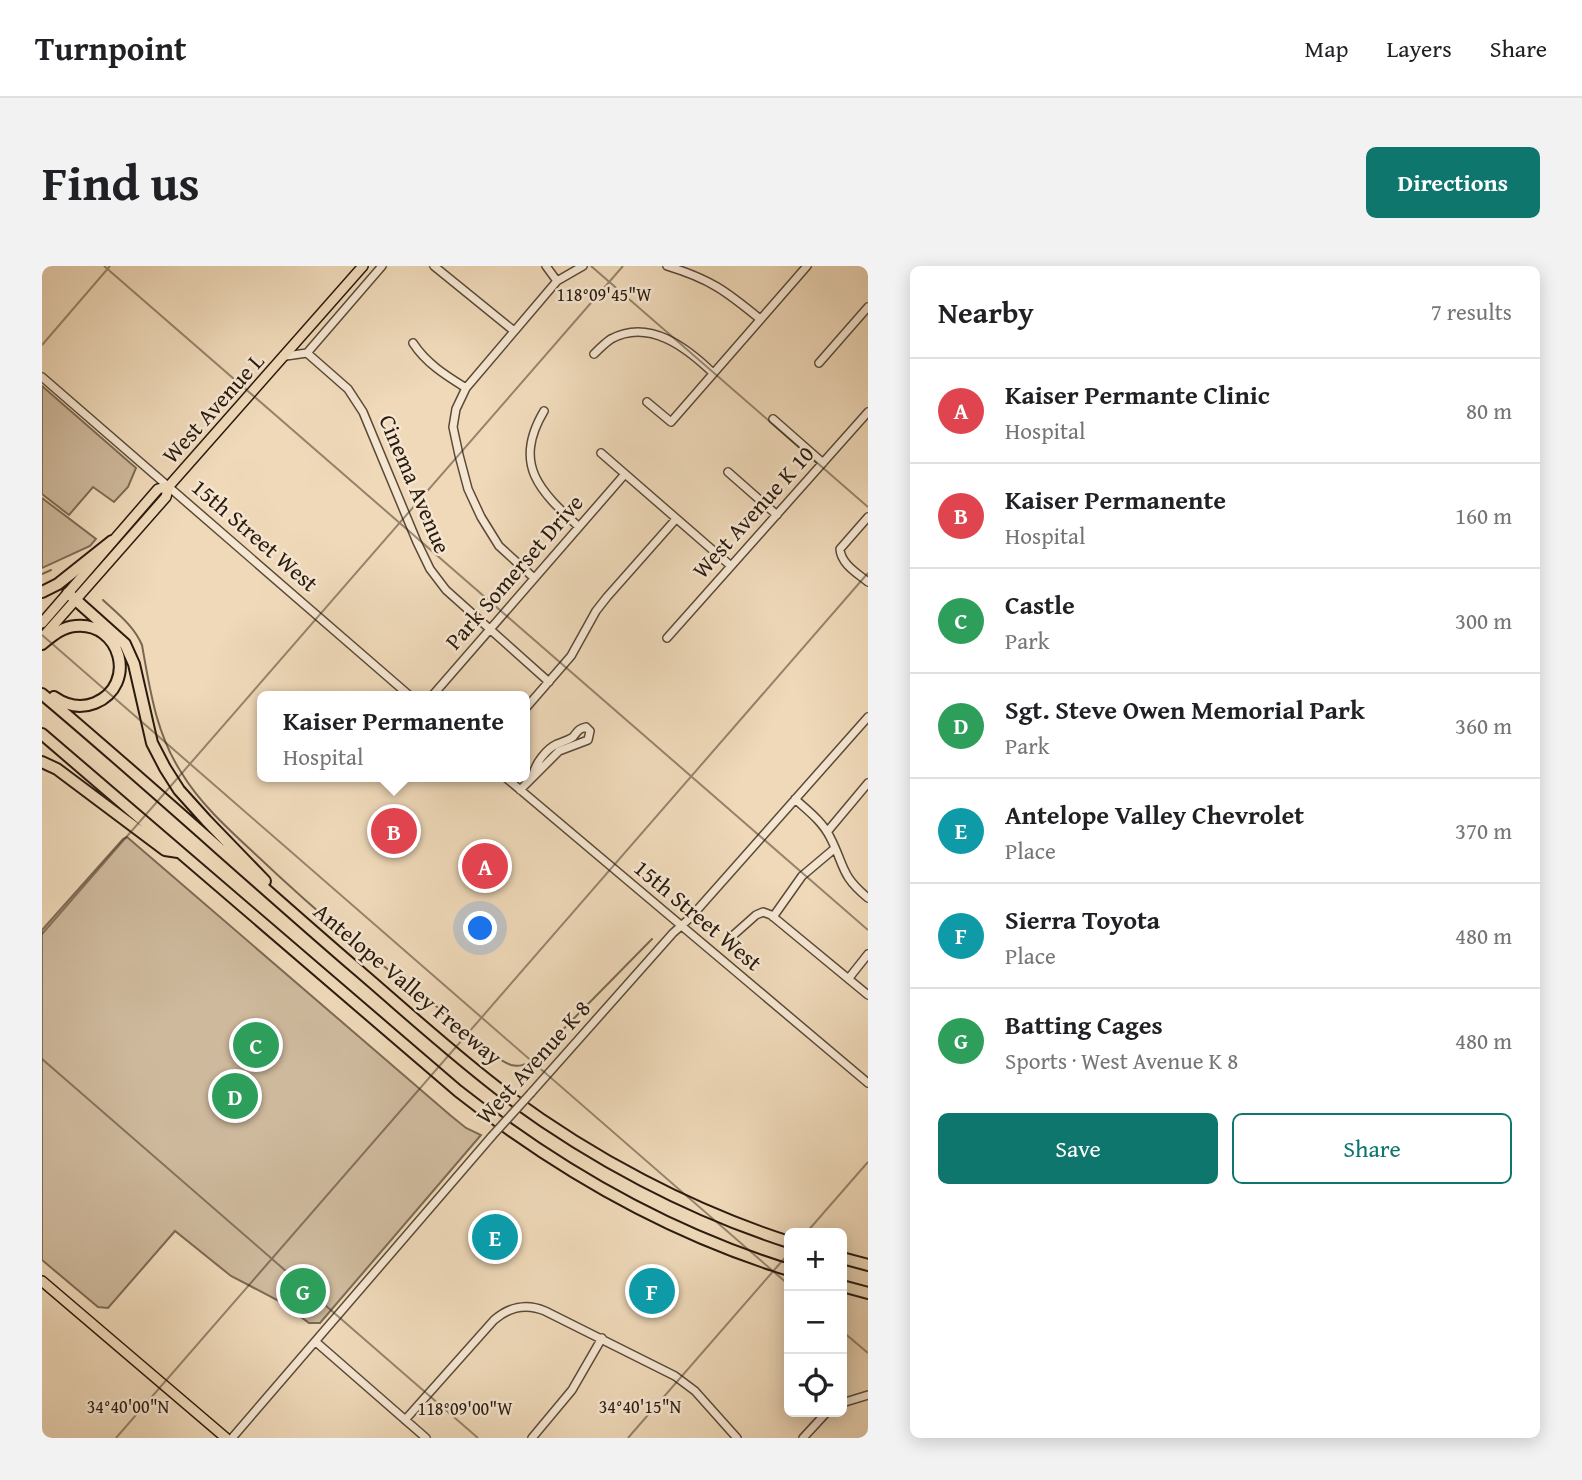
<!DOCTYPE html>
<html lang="en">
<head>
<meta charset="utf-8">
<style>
  body { margin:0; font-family:"Gentium Book Plus",serif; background:#f2f2f2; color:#202124 }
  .controls { position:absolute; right:21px; bottom:21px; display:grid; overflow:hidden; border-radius:10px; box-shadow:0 4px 18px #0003 }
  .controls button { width:63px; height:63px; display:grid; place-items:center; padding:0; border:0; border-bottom:2px solid #e0e0e0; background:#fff; color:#202124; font:35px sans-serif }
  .you { position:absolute; left:439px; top:663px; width:24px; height:24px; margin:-18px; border:5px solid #fff; border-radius:50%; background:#1a73e8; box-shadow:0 0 0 10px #1a73e833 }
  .badge { display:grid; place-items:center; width:46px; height:46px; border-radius:50%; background:#0f766e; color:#fff; font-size:23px; font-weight:700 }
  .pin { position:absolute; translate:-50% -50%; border:4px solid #fff; box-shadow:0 2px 7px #0006 }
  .popup { position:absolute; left:215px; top:425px; width:273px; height:91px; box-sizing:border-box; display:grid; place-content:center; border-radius:10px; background:#fff; filter:drop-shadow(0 2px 5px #0005); font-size:23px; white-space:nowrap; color:#757577 }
  .popup b { font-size:26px; color:#202124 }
  .popup::after { content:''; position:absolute; left:50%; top:100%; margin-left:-14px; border:14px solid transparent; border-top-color:#fff }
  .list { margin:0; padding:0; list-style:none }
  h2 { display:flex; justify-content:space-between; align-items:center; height:91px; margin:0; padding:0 28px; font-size:30px }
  h2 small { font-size:23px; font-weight:400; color:#757577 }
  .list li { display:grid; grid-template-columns:46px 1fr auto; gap:21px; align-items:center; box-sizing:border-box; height:105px; padding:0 28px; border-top:2px solid #e0e0e0 }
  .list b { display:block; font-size:26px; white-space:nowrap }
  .list p { margin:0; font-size:23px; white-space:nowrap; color:#757577 }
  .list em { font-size:23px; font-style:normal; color:#757577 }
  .actions { display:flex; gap:14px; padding:21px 28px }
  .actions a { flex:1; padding:16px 0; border:2px solid #0f766e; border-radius:10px; text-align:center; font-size:24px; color:#0f766e }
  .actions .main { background:#0f766e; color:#fff }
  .icon { flex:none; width:38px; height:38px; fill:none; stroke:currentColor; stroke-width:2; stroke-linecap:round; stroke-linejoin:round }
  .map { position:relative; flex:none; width:826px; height:1172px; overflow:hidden; border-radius:10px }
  header { display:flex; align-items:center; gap:42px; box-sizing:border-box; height:98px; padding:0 35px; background:#fff; border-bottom:2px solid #e0e0e0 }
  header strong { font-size:33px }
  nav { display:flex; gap:38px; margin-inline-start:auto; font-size:24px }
  .intro { display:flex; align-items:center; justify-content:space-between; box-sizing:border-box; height:168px; padding:0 42px }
  h1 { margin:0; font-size:49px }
  .button { padding:18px 32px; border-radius:10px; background:#0f766e; color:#fff; font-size:24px; font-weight:700 }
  main { display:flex; gap:42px; padding:0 42px }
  aside { flex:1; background:#fff; border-radius:10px; box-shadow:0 4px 18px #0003 }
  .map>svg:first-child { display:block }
  .green { fill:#ceb99c; stroke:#7c6a54; stroke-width:2 }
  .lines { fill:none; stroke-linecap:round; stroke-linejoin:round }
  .stream { stroke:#786651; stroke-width:2 }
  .minor-casing { stroke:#5b4a38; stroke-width:10 }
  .major-casing { stroke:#2a1a0d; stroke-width:12 }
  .highway-casing { stroke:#2a1a0d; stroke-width:14 }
  .minor { stroke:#f5e6d2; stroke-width:7 }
  .major { stroke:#efd9b9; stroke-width:9 }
  .highway { stroke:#efd9b9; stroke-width:10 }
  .minor-bridge-casing { stroke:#5b4a38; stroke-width:10; stroke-linecap:butt }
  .minor-bridge { stroke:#f5e6d2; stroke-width:7 }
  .ticks { fill:none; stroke:#2a1a0d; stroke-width:2; stroke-opacity:0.45 }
  .labels { text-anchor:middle; stroke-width:5; stroke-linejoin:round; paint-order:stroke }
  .street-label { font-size:23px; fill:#2a1a0d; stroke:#f5e6d2 }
  .ticks-label { font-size:18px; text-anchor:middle; fill:#2a1a0d; stroke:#f5e6d2; stroke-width:5; stroke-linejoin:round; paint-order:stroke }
</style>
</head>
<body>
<header>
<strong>Turnpoint</strong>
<nav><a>Map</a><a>Layers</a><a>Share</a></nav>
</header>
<div class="intro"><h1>Find us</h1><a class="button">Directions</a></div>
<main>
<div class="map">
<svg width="826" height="1172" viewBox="0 0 826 1172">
  <rect width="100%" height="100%" fill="#efd9b9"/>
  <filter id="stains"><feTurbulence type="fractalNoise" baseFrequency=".00286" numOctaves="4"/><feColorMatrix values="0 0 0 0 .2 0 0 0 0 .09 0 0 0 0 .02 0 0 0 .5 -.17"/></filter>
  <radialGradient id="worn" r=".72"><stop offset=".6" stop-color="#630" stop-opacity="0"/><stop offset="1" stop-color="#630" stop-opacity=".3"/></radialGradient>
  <path class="green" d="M0 120 94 202 86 221 72 236 51 221 27 249 0 228Z
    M0 232 54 273 48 280 0 302Z
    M85 571 408 849 424 862 439 869 278 1057H267L239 1036 189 1010 133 965 66 1042 56 1041 0 994V664L81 573Z"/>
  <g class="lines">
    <path class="stream" d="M0 308 9 304
      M61 334C76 348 92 360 100 379 108 424 114 467 139 506 157 536 184 561 210 585 271 643 334 697 402 746 421 760 448 791 469 799 477 801 482 799 489 796L610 673"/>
    <g class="minor-casing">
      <path id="minor" d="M392 0 472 65
        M504 0 515 15
        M625 0C668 13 684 25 718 53
        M371 77C384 97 403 109 424 122
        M265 87 306 123 321 146 375 276 388 303 404 324 507 416
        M552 88C557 83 563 77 569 73 607 52 645 82 671 107
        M244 90 265 87 340 0
        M777 97 826 41
        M0 111 368 430
        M605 136 629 156 765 0
        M502 145C470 199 498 225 537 261
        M731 153 781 197
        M559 187 689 300
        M686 206 735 249
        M826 251 798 283C799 298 815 307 826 316
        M492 312 457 280 439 251 426 223 417 189 411 161 414 143 424 122 515 15 541 0
        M625 372 826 146
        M390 430 583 208
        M483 443 529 390 554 345 565 331 634 253
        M463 511 826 817
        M478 524 517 485 546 474 548 465 544 461C536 463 536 465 531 471 527 474 520 476 515 478 504 483 493 498 491 509
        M753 533C765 544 780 555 788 571 803 600 798 609 826 632
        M785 566 826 517
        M731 651 760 610 792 583
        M687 673 714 649 721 646 729 649 826 729
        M807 712 826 688
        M489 827 631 667 648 652 826 451
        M274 1076 384 1172
        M800 1137 826 1129
        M363 1154 452 1054C467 1041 484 1037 503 1045L633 1110 653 1125 695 1172
        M190 1172 450 870
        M490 1172 530 1124 560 1072
        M761 1172 785 1146"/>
    </g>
    <g class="major-casing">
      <path id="major" d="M0 357 116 223 127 220
        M0 372 124 231 127 220 321 0
        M0 1015 184 1172"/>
    </g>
    <g class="highway-casing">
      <path id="highway" d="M0 326 16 318 70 275
        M26 327 83 378 92 398 110 477 123 502 137 524 164 554 223 615
        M0 378C10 370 20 361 33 360 79 355 96 419 53 437 38 443 25 440 12 431
        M0 428C107 518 210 613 316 704 365 746 414 791 466 830 550 892 647 944 747 976
        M0 468 416 825C515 903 626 967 747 1004
        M0 496 15 503 123 584 136 586
        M800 992 826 999
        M800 1020 826 1027"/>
    </g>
    <use href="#minor" class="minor"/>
    <use href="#major" class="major"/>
    <use href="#highway" class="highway"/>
    <g class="minor-bridge-casing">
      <path id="minor-bridge" d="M450 870 489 827"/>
    </g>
    <use href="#minor-bridge" class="minor-bridge"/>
  </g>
  <path class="ticks" d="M62 0 826 664M549 0 826 241M0 79 68 0M0 369 747 1019M0 668 581 0M0 793 436 1172M764 967 826 896M800 1065 826 1087M74 1172 826 307M586 1172 747 987"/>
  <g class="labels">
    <g class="street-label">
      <text transform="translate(171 142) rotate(-48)" y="8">West Avenue L</text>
      <text transform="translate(373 218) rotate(67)" y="8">Cinema Avenue</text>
      <text transform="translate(711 246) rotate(-48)" y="8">West Avenue K 10</text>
      <text transform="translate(213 269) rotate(41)" y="8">15th Street West</text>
      <text transform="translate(472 306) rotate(-49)" y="8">Park Somerset Drive</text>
      <text transform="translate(656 649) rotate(40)" y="8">15th Street West</text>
      <text transform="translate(366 718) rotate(40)" y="8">Antelope Valley Freeway</text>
      <text transform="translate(491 796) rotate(-48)" y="8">West Avenue K 8</text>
    </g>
  </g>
  <g class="ticks-label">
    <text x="562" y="35">118°09'45"W</text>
    <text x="86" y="1147">34°40'00"N</text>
    <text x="598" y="1147">34°40'15"N</text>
    <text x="423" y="1149">118°09'00"W</text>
  </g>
  <rect width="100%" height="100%" filter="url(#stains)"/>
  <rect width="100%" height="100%" fill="url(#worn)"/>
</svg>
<div class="controls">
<button>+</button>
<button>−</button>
<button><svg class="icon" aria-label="locate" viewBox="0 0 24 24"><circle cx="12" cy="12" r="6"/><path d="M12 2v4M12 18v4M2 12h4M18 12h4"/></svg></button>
</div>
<div class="you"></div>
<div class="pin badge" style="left:443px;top:600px;background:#e0444e">A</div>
<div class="pin badge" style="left:352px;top:565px;background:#e0444e">B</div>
<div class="popup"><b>Kaiser Permanente</b>Hospital</div>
<div class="pin badge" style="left:214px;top:779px;background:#2e9e5b">C</div>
<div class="pin badge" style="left:193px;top:830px;background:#2e9e5b">D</div>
<div class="pin badge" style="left:453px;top:971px;background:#0f9aa8">E</div>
<div class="pin badge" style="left:610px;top:1025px;background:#0f9aa8">F</div>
<div class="pin badge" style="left:261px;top:1025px;background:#2e9e5b">G</div>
</div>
<aside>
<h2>Nearby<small>7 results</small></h2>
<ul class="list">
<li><span class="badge" style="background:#e0444e">A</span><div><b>Kaiser Permante Clinic</b><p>Hospital</p></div><em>80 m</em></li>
<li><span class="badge" style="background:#e0444e">B</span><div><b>Kaiser Permanente</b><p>Hospital</p></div><em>160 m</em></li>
<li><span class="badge" style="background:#2e9e5b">C</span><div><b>Castle</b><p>Park</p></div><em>300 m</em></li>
<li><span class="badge" style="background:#2e9e5b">D</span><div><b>Sgt. Steve Owen Memorial Park</b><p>Park</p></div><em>360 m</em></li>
<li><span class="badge" style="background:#0f9aa8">E</span><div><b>Antelope Valley Chevrolet</b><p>Place</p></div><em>370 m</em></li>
<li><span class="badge" style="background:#0f9aa8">F</span><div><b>Sierra Toyota</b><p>Place</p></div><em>480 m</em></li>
<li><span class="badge" style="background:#2e9e5b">G</span><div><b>Batting Cages</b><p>Sports · West Avenue K 8</p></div><em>480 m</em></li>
</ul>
<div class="actions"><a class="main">Save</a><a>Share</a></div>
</aside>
</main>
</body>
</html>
